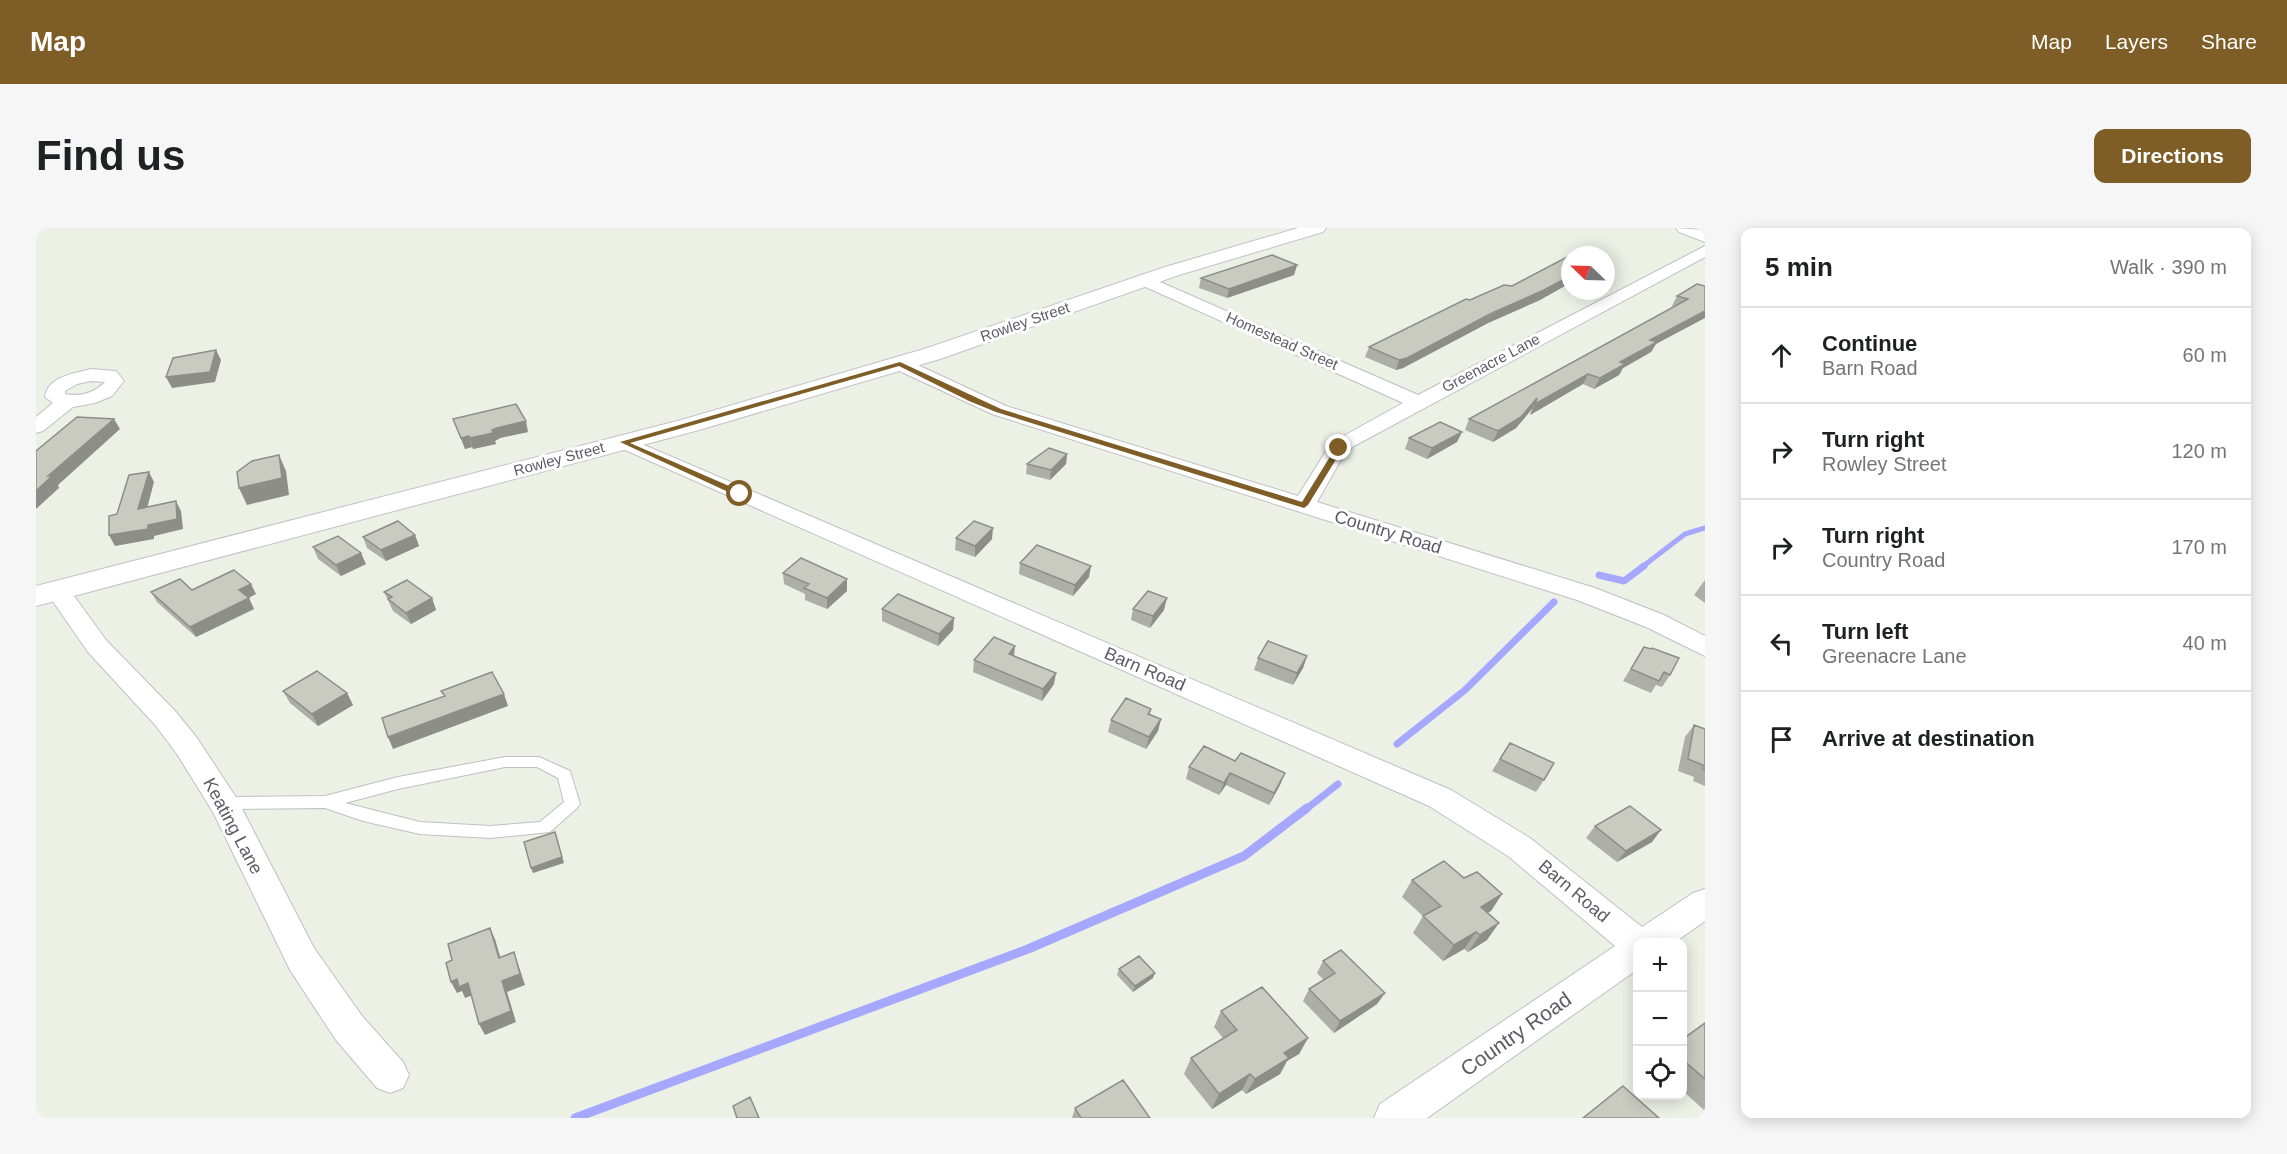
<!DOCTYPE html>
<html lang="en">
<head>
<meta charset="utf-8">
<style>
  body { margin:0; font-family:Arial,sans-serif; background:#f6f6f6; color:#202124 }
  .controls { position:absolute; right:18px; bottom:18px; display:grid; overflow:hidden; border-radius:12px; box-shadow:0 3px 15px #0003 }
  .controls button { width:54px; height:54px; display:grid; place-items:center; padding:0; border:0; border-bottom:2px solid #e0e0e0; background:#fff; color:#202124; font:30px sans-serif }
  .compass { position:absolute; left:1525px; top:18px; width:54px; height:54px; border-radius:50%; background:#fff; box-shadow:0 3px 15px #0003; rotate:293deg }
  .stop { position:absolute; width:18px; height:18px; margin:-14px; border:4px solid #7e5d27; border-radius:50%; background:#fff }
  .stop.end { background:#7e5d27; border-color:#fff; box-shadow:0 2px 6px #0008 }
  .list { margin:0; padding:0; list-style:none }
  h2 { display:flex; justify-content:space-between; align-items:center; height:78px; margin:0; padding:0 24px; font-size:26px }
  h2 small { font-size:20px; font-weight:400; color:#757577 }
  .list li { display:grid; grid-template-columns:39px 1fr auto; gap:18px; align-items:center; box-sizing:border-box; height:96px; padding:0 24px; border-top:2px solid #e0e0e0 }
  .list b { display:block; font-size:22px; white-space:nowrap }
  .list p { margin:0; font-size:20px; white-space:nowrap; color:#757577 }
  .list em { font-size:20px; font-style:normal; color:#757577 }
  .icon { flex:none; width:33px; height:33px; fill:none; stroke:currentColor; stroke-width:2; stroke-linecap:round; stroke-linejoin:round }
  .map { position:relative; flex:none; width:1669px; height:890px; overflow:hidden; border-radius:12px }
  header { display:flex; align-items:center; gap:36px; box-sizing:border-box; height:84px; padding:0 30px; background:#7e5d27; color:#fff }
  header strong { font-size:28px }
  nav { display:flex; gap:33px; margin-inline-start:auto; font-size:21px }
  .intro { display:flex; align-items:center; justify-content:space-between; box-sizing:border-box; height:144px; padding:0 36px }
  h1 { margin:0; font-size:42px }
  .button { padding:15px 27px; border-radius:12px; background:#7e5d27; color:#fff; font-size:21px; font-weight:700 }
  main { display:flex; gap:36px; padding:0 36px }
  aside { flex:1; background:#fff; border-radius:12px; box-shadow:0 3px 15px #0003 }
  .map>svg:first-child { display:block }
  .lines { fill:none; stroke-linecap:round; stroke-linejoin:round }
  .stream-far2 { stroke:#a6a7ff; stroke-width:5 }
  .stream-far1 { stroke:#a6a7ff; stroke-width:7 }
  .stream { stroke:#a6a7ff; stroke-width:9 }
  .lane-casing { stroke:#c0bfc6; stroke-width:2 }
  .street-casing { stroke:#c0bfc6; stroke-width:2 }
  .secondary-casing { stroke:#c3c1ca; stroke-width:2 }
  .lane { fill:#fff; fill-rule:evenodd }
  .street { fill:#fff; fill-rule:evenodd }
  .secondary { fill:#fff; fill-rule:evenodd }
  .wall { fill:#adafa6 }
  .shaded-wall { fill:#8d8e87 }
  .building { fill:#c9cbc1; stroke:#8d8e87; stroke-width:1.5 }
  .route { fill:#7e5d27 }
  .labels { text-anchor:middle; stroke-width:6; stroke-linejoin:round; paint-order:stroke }
  .far-street-label { font-size:15px; fill:#5e5d66; stroke:#fff }
  .street-label { font-size:18px; fill:#5e5d66; stroke:#fff }
  .near-street-label { font-size:21px; fill:#5e5d66; stroke:#fff }
</style>
</head>
<body>
<header>
<strong>Map</strong>
<nav><a>Map</a><a>Layers</a><a>Share</a></nav>
</header>
<div class="intro"><h1>Find us</h1><a class="button">Directions</a></div>
<main>
<div class="map">
<svg width="1669" height="890" viewBox="0 0 1669 890">
  <rect width="100%" height="100%" fill="#ecf0e5"/>
  <g class="lines">
    <path class="stream-far2" d="M1606 339 1649 306 1669 300"/>
    <path class="stream-far1" d="M1563 347 1588 353 1608 338
      M1361 516 1429 462 1518 374
      M1269 582 1302 556"/>
    <path class="stream" d="M539 890 992 721 1208 628 1271 580"/>
    <g class="lane-casing">
      <path id="lane" d="M469 529H503L534 543 544 576 541 580 514 604 454 610 384 606 327 593 289 580 188 581 183 579 180 575 183 571 188 569 289 568 362 549ZM469 539H501L522 550 528 574 504 594 454 598 384 594 309 575 362 561Z"/>
    </g>
    <g class="street-casing">
      <path id="street" d="M1669 18V29L1318 218 1306 230 1281 274 1559 360 1628 387 1669 408V428L1610 399 1541 372 956 186 857 140 855 136 857 132H871L970 178 1262 268 1290 223 1304 210 1367 175 1103 56 1101 53 1103 50H1115L1382 167Z
        M55 141 80 143 88 153 76 168 59 175 37 179 7 203 0 205V189L17 175 9 169C12 148 37 146 55 141ZM55 153 69 154C58 165 44 169 29 166V163L41 156Z
        M587 208 1415 562 1494 610 1606 699 1657 665 1669 661V693L1639 714H1602V741L1391 890H1338L1344 876 1579 718 1472 628 1393 578 580 218 577 214 580 210Z
        M21 354 30 357 70 412 140 484 161 510 201 571 278 720 326 788 367 834 373 847 367 860 354 865 341 860 300 812 254 742 177 584 141 526 120 498 52 424 9 362 12 357Z"/>
    </g>
    <g class="secondary-casing">
      <path id="secondary" d="M1262 0H1290L1287 4 1143 47 904 131 663 202 0 378V358L645 192 888 121 1129 39Z
        M1640 0 1669 2V14L1643 4Z"/>
    </g>
    <use href="#lane" class="lane"/>
    <use href="#street" class="street"/>
    <use href="#secondary" class="secondary"/>
  </g>
  <path class="wall" d="M1534 30V55L1504 72 1452 95 1367 140 1360 142 1329 129 1333 119 1434 72 1476 58Z
    M1261 37 1258 47 1191 70 1163 60 1165 50Z
    M1669 58 1620 116 1615 124 1587 140 1583 147 1558 161 1547 156 1494 187 1496 181 1480 200 1457 214 1429 202 1433 191 1638 79 1636 78 1641 68Z
    M417 191 492 204 464 210 459 213 460 216 437 221 436 219 429 221Z
    M1373 210 1421 214 1391 231 1369 221Z
    M1031 226 1030 236 1014 252 990 246 991 236Z
    M379 307 383 318 350 333 331 320 327 309Z
    M920 310 956 311 939 329 919 322Z
    M277 319 330 336 305 348 282 331Z
    M984 335 1053 349 1037 368 983 346Z
    M747 345 811 351V363L791 381 769 372V366L748 356Z
    M1669 352V375L1658 367Z
    M156 362 220 366 212 370 218 381 160 409 121 374 115 364Z
    M348 364 396 370 400 382 375 396 357 383Z
    M846 381 918 390 917 402 902 418 846 393Z
    M1097 381 1128 382 1114 400 1095 392Z
    M1608 419 1634 447 1626 459 1620 457 1615 465 1587 453Z
    M978 428 1018 456 1006 473 937 444 938 432Z
    M1271 428 1267 440 1257 457 1218 442 1222 430Z
    M247 463 311 465 317 477 282 498 254 475Z
    M1115 481 1114 486 1125 491 1122 503 1110 521 1072 504 1075 492Z
    M1658 497 1669 501V558L1657 553 1658 549 1642 543 1649 509Z
    M1474 515 1508 552 1500 564 1456 543Z
    M1199 533 1249 545 1244 557 1233 577 1190 557 1183 567 1150 551 1153 539Z
    M1559 598 1616 614 1581 634 1550 610Z
    M1428 650 1466 666 1455 683 1451 685V712L1432 724 1428 721 1407 733 1377 705 1387 688 1366 669 1376 652Z
    M1287 733 1349 765 1341 776 1298 805 1267 773 1273 761 1288 752 1281 745Z
    M1083 741 1117 750 1097 764 1081 747Z
    M1185 783 1272 810 1263 826 1251 833 1244 846 1210 866 1206 862 1176 881 1148 846 1155 830 1187 810 1178 799Z
    M1669 795V883L1647 863V811Z
    M1039 880 1114 890H1036Z"/>
  <path class="shaded-wall" d="M1261 37 1258 47 1191 70 1193 61Z
    M1534 48V55L1504 72 1452 95 1367 140 1360 142 1363 132Z
    M1669 83V90L1620 116 1615 124 1587 140 1583 147 1558 161 1564 150 1614 112Z
    M180 122 185 132 179 154 136 160 130 149Z
    M1552 146 1547 156 1494 187 1499 176Z
    M1501 170 1496 181 1480 200 1457 214 1462 203Z
    M78 191 84 201 22 257 23 260 0 281V263L12 248Z
    M490 193 492 204 464 210 459 213 460 216 437 221 434 210 461 200Z
    M1426 204 1421 214 1391 231 1396 220Z
    M433 208 436 219 429 221 425 210Z
    M1031 226 1030 236 1014 252 1015 242Z
    M243 227 250 243 253 267 211 277 203 260Z
    M113 244 118 254 108 292 102 281Z
    M140 273 145 283 147 301 118 308V311L79 318 73 307 112 297Z
    M957 300 956 311 939 329V318Z
    M379 307 383 318 350 333 345 322Z
    M325 325 330 336 305 348 300 337Z
    M1055 338 1053 349 1037 368 1039 357Z
    M811 351V363L791 381V370Z
    M215 356 220 366 208 372 203 362Z
    M213 370 218 381 160 409 154 399Z
    M396 370 400 382 375 396 370 385Z
    M1131 370 1128 382 1114 400 1117 388Z
    M918 390 917 402 902 418 903 406Z
    M979 418 978 429 973 426Z
    M1271 428 1267 440 1257 457 1261 445Z
    M1020 445 1018 456 1006 473 1007 461Z
    M311 465 317 477 282 498 276 486Z
    M468 466 472 478 357 521 352 509Z
    M1125 491 1122 503 1110 521 1113 509Z
    M1194 545 1190 557 1183 567 1188 555Z
    M1249 545 1244 557 1233 577 1238 565Z
    M1625 602 1616 614 1581 634 1590 623Z
    M519 604 528 635 497 645 495 640Z
    M1466 666 1455 683 1433 696 1445 679Z
    M1463 695 1451 712 1432 724 1444 707Z
    M454 700 459 711 468 742 463 730Z
    M1440 704 1428 721 1407 733 1418 717Z
    M478 724 489 757 471 764 480 794 449 807 443 796 466 753Z
    M1119 745 1117 750 1097 764 1099 758Z
    M421 751 432 755 437 767 429 770 426 763 421 765 415 754Z
    M1349 765 1341 776 1298 805 1304 793Z
    M1272 810 1263 826 1251 833 1244 846 1210 866 1219 851 1248 825Z
    M1214 846 1206 862 1176 881 1183 866Z"/>
  <path class="building" d="M1236 27 1261 37 1193 61 1165 50Z
    M1531 29 1534 30V48L1508 62 1456 85 1371 130 1363 132 1333 119 1430 71 1434 72 1468 57 1476 58Z
    M1661 56 1669 58V83L1614 112 1621 114 1584 134 1589 136 1564 150 1552 146 1499 176 1501 170 1485 189 1462 203 1433 191 1652 71 1641 68Z
    M180 122 174 144 130 149 137 130Z
    M480 176 490 193 461 200 456 202 457 205 434 210 433 208 425 210 417 191Z
    M41 189 78 191 12 248H16L0 263V223Z
    M1404 194 1426 204 1396 220 1373 210Z
    M1013 220 1031 226 1015 242 991 236Z
    M243 227 246 250 203 260 201 244 216 233Z
    M113 244 102 281 140 273 141 291 112 297V301L73 307V288L81 286 93 247Z
    M362 293 379 307 345 322 327 309Z
    M938 293 957 300 939 318 920 310Z
    M302 308 325 325 300 337 277 319Z
    M1001 317 1055 338 1039 357 984 335Z
    M765 330 811 351 791 370 768 360 773 356 747 345Z
    M198 342 215 356 203 362 213 370 154 399 115 364 144 351 156 362Z
    M371 352 396 370 370 385 352 371 356 369 348 364Z
    M1112 363 1131 370 1117 388 1097 381Z
    M862 366 918 390 903 406 846 381Z
    M958 409 979 418 973 426 1020 445 1007 461 938 432Z
    M1232 413 1271 428 1261 445 1222 430Z
    M1608 419 1615 421 1616 420 1643 430 1634 447 1628 444 1623 453 1595 441Z
    M281 443 311 465 276 486 247 463Z
    M456 444 468 466 352 509 346 490 409 468 405 463Z
    M1090 470 1115 481 1112 486 1125 491 1113 509 1075 492Z
    M1658 497 1669 501V542L1667 541V537L1652 531Z
    M1474 515 1518 535 1508 552 1464 531Z
    M1168 518 1199 533 1205 525 1249 545 1238 565 1194 545 1188 555 1153 539Z
    M1594 578 1625 602 1590 623 1559 598Z
    M519 604 526 629 495 640 488 614Z
    M1408 633 1428 650 1441 644 1466 666 1445 679 1463 695 1444 707 1440 704 1418 717 1387 688 1405 678 1376 652Z
    M454 700 463 730 478 724 484 746 466 753 475 783 443 796 432 755 423 759 421 751 415 754 410 735 416 732 412 716Z
    M1305 722 1349 765 1304 793 1273 761 1299 745 1287 733Z
    M1103 728 1119 745 1099 758 1083 741Z
    M1226 759 1272 810 1248 825 1253 830 1219 851 1214 846 1183 866 1155 830 1201 802 1185 783Z
    M1669 795V851L1647 832V811Z
    M1087 852 1114 890H1045L1039 880Z
    M1587 858 1623 890H1547Z
    M714 869 723 890H701L697 878Z"/>
  <path class="route" d="M864 134 965 181 1266 274 1300 219 1307 220 1272 277 1268 280 960 184 933 173 863 138 594 215 707 264V268H701L584 214Z"/>
  <g class="labels">
    <g class="far-street-label">
      <text transform="translate(989 94) rotate(-19)" y="5">Rowley Street</text>
      <text transform="translate(1246 113) rotate(24)" y="5">Homestead Street</text>
      <text transform="translate(1455 135) rotate(-28)" y="5">Greenacre Lane</text>
      <text transform="translate(523 231) rotate(-15)" y="5">Rowley Street</text>
    </g>
    <g class="street-label">
      <text transform="translate(1352 304) rotate(17)" y="6">Country Road</text>
      <text transform="translate(1109 441) rotate(23)" y="6">Barn Road</text>
      <text transform="translate(197 598) rotate(62)" y="6">Keating Lane</text>
      <text transform="translate(1538 663) rotate(40)" y="6">Barn Road</text>
    </g>
    <g class="near-street-label">
      <text transform="translate(1480 806) rotate(-35)" y="7">Country Road</text>
    </g>
  </g>
</svg>
<div class="controls">
<button>+</button>
<button>−</button>
<button><svg class="icon" aria-label="locate" viewBox="0 0 24 24"><circle cx="12" cy="12" r="6"/><path d="M12 2v4M12 18v4M2 12h4M18 12h4"/></svg></button>
</div>
<svg class="compass" viewBox="-18 -18 36 36"><path d="M0-13l5 13h-10z" fill="#e53935"/><path d="M0 13l5-13h-10z" fill="#757577"/></svg>
<div class="stop" style="left:704px;top:266px"></div>
<div class="stop end" style="left:1303px;top:220px"></div>
</div>
<aside>
<h2>5 min<small>Walk · 390 m</small></h2>
<ul class="list">
<li><svg class="icon" aria-label="ahead" viewBox="0 0 24 24"><path d="M12 20V5M6 11l6-6 6 6"/></svg><div><b>Continue</b><p>Barn Road</p></div><em>60 m</em></li>
<li><svg class="icon" aria-label="right" viewBox="0 0 24 24"><path d="M7 20v-9h11M14 6l5 5-5 5"/></svg><div><b>Turn right</b><p>Rowley Street</p></div><em>120 m</em></li>
<li><svg class="icon" aria-label="right" viewBox="0 0 24 24"><path d="M7 20v-9h11M14 6l5 5-5 5"/></svg><div><b>Turn right</b><p>Country Road</p></div><em>170 m</em></li>
<li><svg class="icon" aria-label="left" viewBox="0 0 24 24"><path d="M17 20v-9H6M10 6l-5 5 5 5"/></svg><div><b>Turn left</b><p>Greenacre Lane</p></div><em>40 m</em></li>
<li><svg class="icon" aria-label="arrive" viewBox="0 0 24 24"><path d="M6 21V4h12l-3 4 3 4H6"/></svg><div><b>Arrive at destination</b></div></li>
</ul>
</aside>
</main>
</body>
</html>
